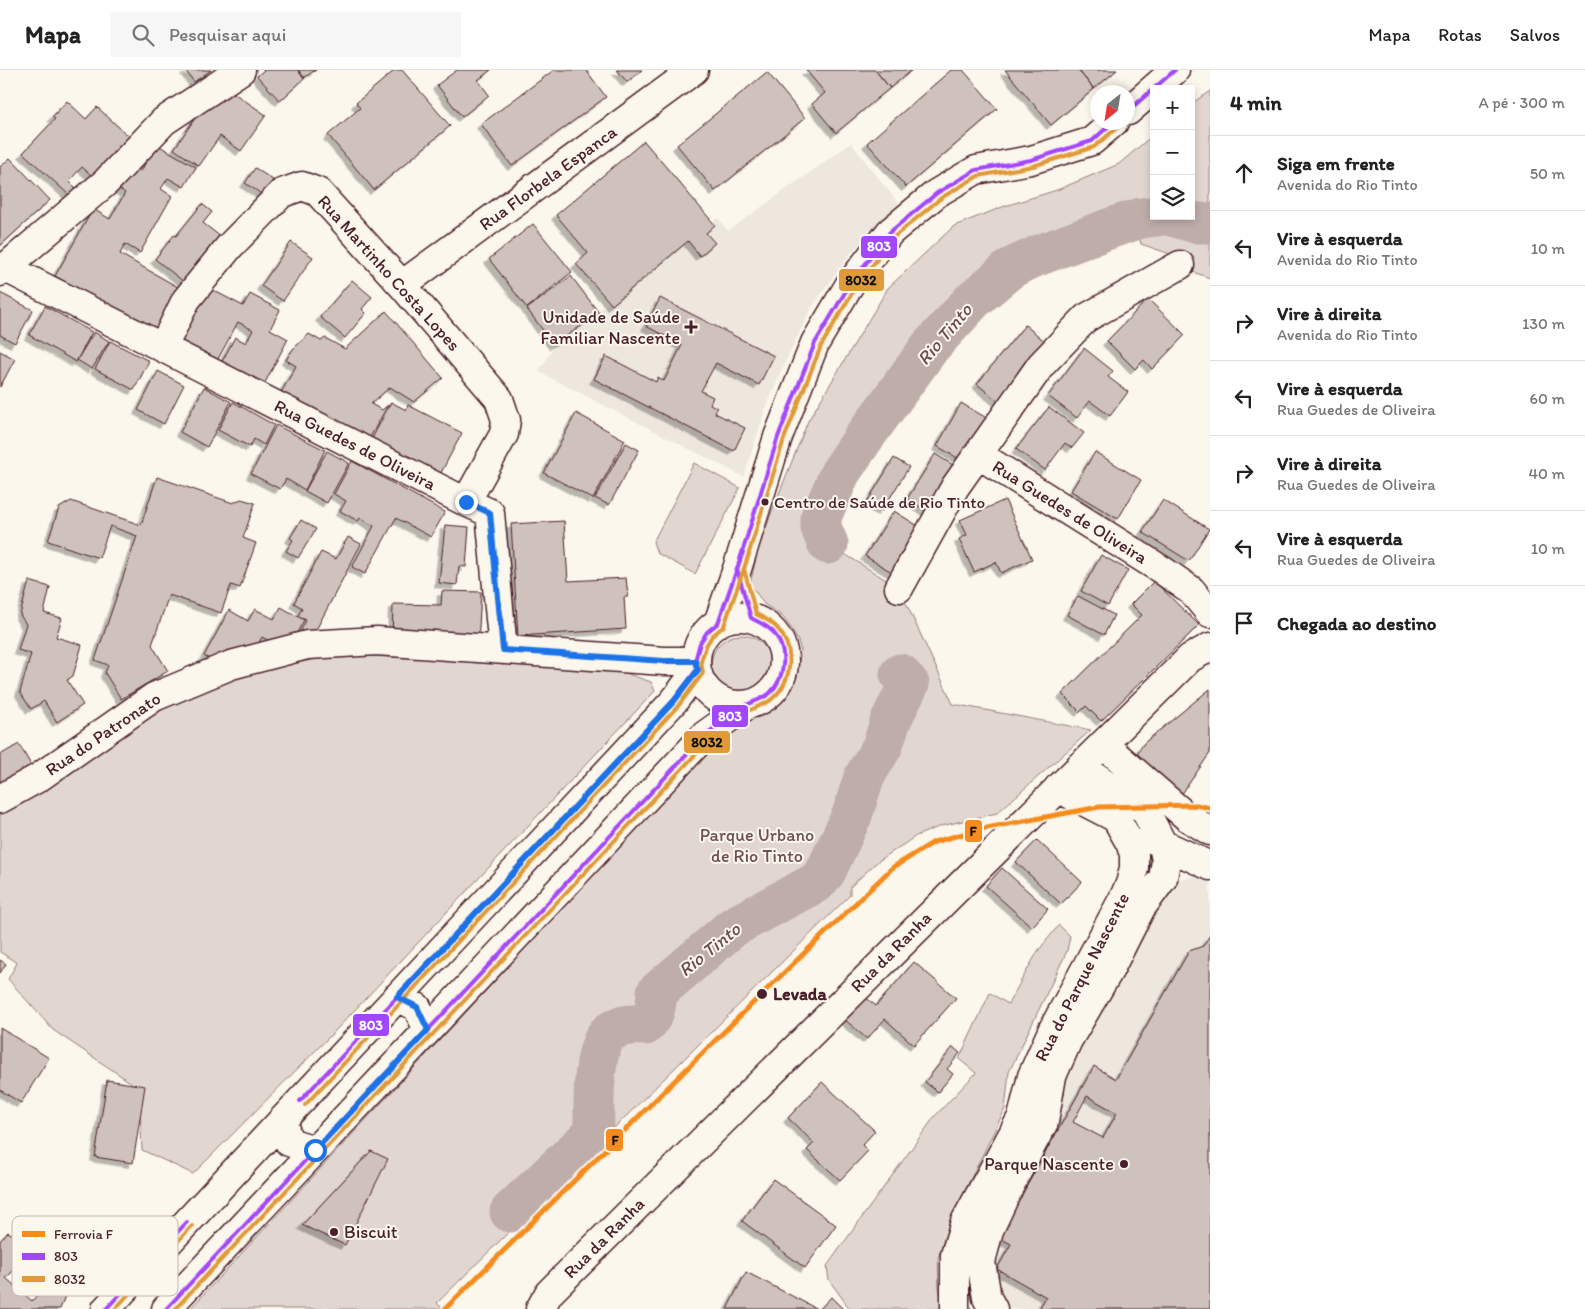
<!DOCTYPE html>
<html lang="pt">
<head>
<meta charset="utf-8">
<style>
  body { margin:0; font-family:Itim,sans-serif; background:#f6f6f6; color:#222 }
  .controls { position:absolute; right:15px; top:15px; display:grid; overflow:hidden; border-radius:0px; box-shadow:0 2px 8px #0003 }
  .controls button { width:45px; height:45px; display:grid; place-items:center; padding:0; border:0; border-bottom:1px solid #e0e0e0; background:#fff; color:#222; font:25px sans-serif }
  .compass { position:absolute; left:1090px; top:15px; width:45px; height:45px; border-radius:50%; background:#fff; box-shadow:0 2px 8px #0003; rotate:210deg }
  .stop { position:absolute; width:15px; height:15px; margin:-11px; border:4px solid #1a73e8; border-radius:50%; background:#fff }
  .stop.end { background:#1a73e8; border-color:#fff; box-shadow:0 1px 5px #0008 }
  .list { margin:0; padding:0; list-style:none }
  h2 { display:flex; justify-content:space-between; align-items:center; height:65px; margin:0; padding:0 20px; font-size:21px }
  h2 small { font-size:16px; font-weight:400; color:#767676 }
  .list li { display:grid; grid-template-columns:32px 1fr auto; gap:15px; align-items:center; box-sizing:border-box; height:75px; padding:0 20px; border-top:1px solid #e0e0e0 }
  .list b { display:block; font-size:19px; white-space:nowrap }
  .list p { margin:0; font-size:16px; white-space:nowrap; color:#767676 }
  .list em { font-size:16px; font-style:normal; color:#767676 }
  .icon { flex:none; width:28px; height:28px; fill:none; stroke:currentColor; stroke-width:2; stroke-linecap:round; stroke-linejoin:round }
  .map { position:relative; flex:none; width:1210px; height:1239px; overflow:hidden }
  header { display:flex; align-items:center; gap:30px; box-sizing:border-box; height:70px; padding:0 25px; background:#fff; border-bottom:1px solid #e0e0e0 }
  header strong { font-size:24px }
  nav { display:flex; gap:28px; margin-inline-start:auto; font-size:18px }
  .search { width:350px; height:45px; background:#f6f6f6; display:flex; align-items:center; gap:12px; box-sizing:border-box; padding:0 18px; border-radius:0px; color:#767676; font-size:19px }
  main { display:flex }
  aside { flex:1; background:#fff }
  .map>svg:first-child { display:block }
  .built { fill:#eee7de }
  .green { fill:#e2d7d0; stroke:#967b7e }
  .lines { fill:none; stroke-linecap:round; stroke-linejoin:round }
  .river { stroke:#bfadaa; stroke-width:41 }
  .building { fill:#cfc2bc; stroke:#4a1f2b; fill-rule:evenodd; filter:url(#shadow) }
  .minor-casing { stroke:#4a1f2b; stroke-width:31 }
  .minor { stroke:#fbf7ec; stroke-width:28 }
  .bus-1-casing { stroke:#fbf7ec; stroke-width:8 }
  .bus-2-casing { stroke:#fbf7ec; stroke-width:8 }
  .bus-1 { stroke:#a347ff; stroke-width:4 }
  .bus-2 { stroke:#e09a39; stroke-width:4 }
  .rail-1-casing { stroke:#fbf7ec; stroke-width:9 }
  .rail-1 { stroke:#f68b1f; stroke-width:5 }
  .route { stroke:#1a73e8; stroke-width:6 }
  .poi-dot { fill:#4a1f2b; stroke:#fbf7ec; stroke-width:2 }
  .labels { text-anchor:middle; stroke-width:4; stroke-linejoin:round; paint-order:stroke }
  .bus-label { font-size:17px; fill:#4a1f2b; stroke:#fbf7ec; text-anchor:start }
  .street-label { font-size:18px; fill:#4a1f2b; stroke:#fbf7ec }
  .poi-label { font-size:18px; fill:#4a1f2b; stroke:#fbf7ec; text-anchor:end }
  .park-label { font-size:18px; fill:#704d54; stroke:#fbf7ec }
  .stop-label { font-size:18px; font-weight:bold; fill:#4a1f2b; stroke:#fbf7ec; text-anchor:start }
  .water-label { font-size:19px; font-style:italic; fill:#6d4a51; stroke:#fbf7ec }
  .key { fill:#fbf7ec; stroke:#c6b6b2; stroke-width:1 }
  .key-label { font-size:14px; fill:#4a1f2b }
  .line-badge { stroke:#fbf7ec; stroke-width:2 }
  .badge-label { font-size:14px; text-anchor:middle; font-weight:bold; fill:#fff }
  .pale-badge-label { font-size:14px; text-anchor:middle; font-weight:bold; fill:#111 }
</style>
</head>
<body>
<header>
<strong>Mapa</strong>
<div class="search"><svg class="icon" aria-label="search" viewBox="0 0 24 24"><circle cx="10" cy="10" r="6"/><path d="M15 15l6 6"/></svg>Pesquisar aqui</div>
<nav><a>Mapa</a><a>Rotas</a><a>Salvos</a></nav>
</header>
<main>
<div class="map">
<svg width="1210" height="1239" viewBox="0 0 1210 1239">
  <defs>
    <filter id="shadow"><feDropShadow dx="-4.5" dy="4.5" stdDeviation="0" flood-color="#0004"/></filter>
  </defs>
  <rect width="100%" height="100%" fill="#fbf7ec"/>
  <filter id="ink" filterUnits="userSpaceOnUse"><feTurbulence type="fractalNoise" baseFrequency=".02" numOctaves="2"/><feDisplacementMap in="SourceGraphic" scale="10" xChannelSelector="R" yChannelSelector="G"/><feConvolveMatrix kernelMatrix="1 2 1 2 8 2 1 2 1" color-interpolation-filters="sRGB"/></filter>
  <g filter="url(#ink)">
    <path class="built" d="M851 73 899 134 849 185 812 237 784 294 764 343 744 407 539 302 554 276 718 148 728 161Z
      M1201 806H1210V1239H995L991 1161 1053 1005 1166 813 1183 808Z"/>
    <path class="green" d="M1210 21V208L1190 201 1179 187 1141 174 1139 164 1044 199 988 239 916 313 859 402 840 444 843 483 899 518 953 634 1091 660 997 743 941 756 916 766 877 792 850 817V825L437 1233 443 1239H190L730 658 771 637 786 624 797 602 801 581 798 571 791 558 782 546 764 534 750 514 758 480 771 444 808 351 888 218 954 156 1005 136 1057 120 1119 94 1154 64V146H1191V34Z
      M694 393 740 418 695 504 657 483 653 472Z
      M711 595a30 30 0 1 1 60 0a30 30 0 1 1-60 0Z
      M340 585 465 590 617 600 651 612 655 621 334 962 193 1104 142 1080 139 1018 53 960 8 909 17 893 0 882V741L36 722 172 633 240 603Z
      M1059 855 1070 866 1067 881 1009 1002 1005 1039 950 1151 938 1188 939 1218 943 1239H850L829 1210 827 1196 935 1046 976 1003 959 989 990 923 1008 934 1038 881Z"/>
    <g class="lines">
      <path class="river" d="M1172 146 1196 153H1210
        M828 474 821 458V447L840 403 863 369 930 277 974 229 1011 198 1037 186 1111 158 1141 148 1158 146
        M510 1142 594 1063C594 1041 591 974 611 961 621 955 634 954 645 955 655 945 656 936 657 922L733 857 817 812 826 801 852 745 864 707 882 677 891 650 909 614 900 604"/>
    </g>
    <path class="building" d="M185 0H211L194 12Z
      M264 0H298L305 8 280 31 257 6Z
      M298 0H316L303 8Z
      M395 0H402L450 56 374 120 328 65 360 38 356 33Z
      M457 0H491L478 10 489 25 462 47 437 15Z
      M554 0H586L606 27 512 96 481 54Z
      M617 0H642L627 12Z
      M806 0H875L890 18 836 63 812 34 825 23Z
      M875 0H912L890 18Z
      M951 0H963L997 39 906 117 867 73Z
      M1005 0H1078L1094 19 1051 55Z
      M1078 0H1117L1094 19Z
      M767 2 805 48 715 121 677 75Z
      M219 13 266 45 241 81 220 66 199 96 174 79Z
      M67 31 86 49 97 37 136 73 99 112 82 97 69 111 76 118 69 125 23 83 55 49 52 47Z
      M644 71 715 155 706 163 715 173 700 186 688 171 612 235 576 194 588 183 556 145Z
      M156 74 196 97 184 117 168 108 161 119 172 126 140 183 125 174 120 184 183 220 158 265 55 206 93 139 110 149 125 123 118 118 131 95 141 101Z
      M10 88 50 130 0 176V97Z
      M255 98 273 110 263 125 245 113Z
      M202 134 212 142 203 153 221 167 184 212 155 189 174 165 176 166Z
      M533 154 572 202 527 238 489 189Z
      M291 172 313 187 283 231 261 216Z
      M571 206 599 243 554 275 527 239Z
      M352 210 372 227 362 239 366 243 345 268 320 247Z
      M205 216 243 236 250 224 280 240 270 259 288 269 259 324 217 301 235 267 246 273 253 260 238 252 212 300 172 279Z
      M0 223 33 240 15 273 0 265Z
      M660 228 774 286 759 315 716 293 701 321 713 327 710 334 717 338 715 343 745 358 734 381 594 309 606 286 656 312 658 307 664 311 682 275 646 256Z
      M1148 229 1185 265 1152 299 1144 290 1135 299 1107 271Z
      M45 236 92 262 76 292 29 265Z
      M386 241 443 308 414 332 390 317 371 334 382 340 388 335 364 378 278 328 296 296 286 290 293 279 309 264 321 271 325 268 345 279Z
      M1025 255 1047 273 999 332 977 314Z
      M94 262 109 271 92 299 77 290Z
      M110 271 149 291 134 320 95 299Z
      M1084 278 1113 301 1108 307 1128 322 1110 346 1090 331 1077 348 1048 326Z
      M0 281 15 289 0 317Z
      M158 301 184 315 164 354 138 340Z
      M204 317 231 332 207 377 180 362Z
      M233 332 274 355 264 375 254 369 250 377 218 360Z
      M391 332 406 340 408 335 462 363 435 414 367 378Z
      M961 333 990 350 966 393 937 376Z
      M1049 337 1084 363 1072 378 1065 373 1045 400 1016 379Z
      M576 343 625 370 593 429 544 403Z
      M276 355 325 380 305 420 286 409 280 419 251 404Z
      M626 373 639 380 609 435 595 428Z
      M327 381 349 393 327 433 305 421Z
      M1095 382 1141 410 1118 449 1071 421Z
      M935 384 961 400 933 445 907 429Z
      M894 388 909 397 882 441 867 432Z
      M352 391 445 442 431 467 396 448 365 504 352 497 374 456 360 448 358 451 340 441 346 431 334 424Z
      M157 407 233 433 241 429 255 433 243 468 256 473 240 518 231 515 221 543 169 525 152 575 168 601 121 629 105 603 108 595 95 590 137 466 110 456 99 488 48 471 59 438 71 431 141 455Z
      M1005 430 1032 489 1001 503 996 492 974 502 959 469 967 465 960 450Z
      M1163 430 1209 459 1189 491 1142 462Z
      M894 441 923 459 895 504 865 486Z
      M301 450 316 459 298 488 286 481 293 470 290 468Z
      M564 451 568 511 626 508 628 527H624L626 559 518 566 511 454Z
      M445 455 469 457 466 497 459 496 457 515 439 513Z
      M348 467 361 474 306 579 295 572 306 550 298 546 302 538 294 533 321 482 336 489Z
      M1101 485 1128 500 1108 536 1081 521Z
      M29 511 50 517 44 543 62 548 56 567 82 575 73 606 67 610 83 635 57 652 44 631 31 639 20 622 31 584 18 580 26 554 20 545Z
      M1154 511 1199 555 1101 651 1086 636 1080 642 1062 624 1142 545 1131 534Z
      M442 521 481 522 478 575 392 572 393 534 441 535Z
      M1078 526 1114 545 1104 565 1067 545Z
      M281 537 304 550 287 581 262 567 250 589 232 580 223 596 204 586 229 540 248 551 255 539 274 549Z
      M1210 619V683L1181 725 1132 691 1144 673Z
      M19 674 36 704 0 724V685Z
      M1037 770 1082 812 1061 834 1016 792Z
      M1002 798 1048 839 1032 857 986 816Z
      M1210 865V1239H1039L1046 1227 997 1199 1011 1174 998 1167 1094 996 1116 1009 1189 881 1203 876Z
      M0 890 6 894 0 903Z
      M914 892 956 928 914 975 885 949 867 969 843 948 863 925 876 936Z
      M0 958 49 988 21 1033 0 1020Z
      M953 977 960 983 947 999 953 1004 938 1022 925 1012Z
      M107 1010 145 1016 133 1093 95 1087Z
      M822 1012 875 1061 862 1075 868 1081 840 1110 807 1080 814 1073 788 1048Z
      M1087 1026 1117 1043 1103 1068 1073 1052Z
      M371 1081 388 1089 345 1175 302 1155Z
      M773 1109 836 1155 805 1198 742 1151Z
      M8 1162 28 1174 78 1191 60 1239H0V1171ZM17 1197 46 1207 39 1227 37 1225 32 1231 6 1208Z
      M746 1202 817 1239H727Z
      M831 1227 843 1239H820Z"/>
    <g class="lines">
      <g class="minor-casing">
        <path id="minor" d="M1128 41 1175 0
          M6 198 466 432 490 443 503 580
          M0 202 106 112 164 51 241 0
          M402 215 694 0
          M163 277 186 230 229 177 282 123 302 116 318 122 402 215 499 329 506 350 504 364 466 432
          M979 385 1162 500 1191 520 1210 543
          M899 518 955 417 1041 295 1086 248 1180 195
          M696 591a44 44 0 1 1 88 0a44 44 0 1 1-88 0Z
          M718 553 737 499 778 367 815 273 850 214 890 162 937 123 976 100 1031 90 1092 71 1114 52
          M1103 674 1187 747 1210 761
          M0 729 38 708 154 627 231 595 307 575 377 571 664 591H695
          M1150 768 1210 796
          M397 927 417 937 428 960
          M282 1050 289 1072 315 1080
          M106 1239 674 631 697 600
          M166 1239 705 665 747 635
          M540 1239 549 1223 561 1211 1190 588 1210 577
          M955 1239V1185L965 1152 1022 1047 1032 1006 1052 961 1123 829 1130 814 1134 798V784L1130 773 1116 748 1058 718
          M993 1239 987 1228 981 1192 989 1160 1011 1113 1044 1052 1052 1006 1068 970 1110 899 1141 838 1163 808 1166 791 1163 775 1145 740 1080 696"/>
      </g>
      <use href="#minor" class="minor"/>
      <g class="bus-1-casing">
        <path id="bus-1" d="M1128 41 1175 0
          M300 1031 674 631 697 600 695 591 700 573 707 562 718 553 743 482
          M106 1239 187 1152
          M166 1239 705 665C718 656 729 645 742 637 751 632 762 630 770 623 786 607 788 580 774 563 768 556 759 552 751 548L737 499 778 367 815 273 850 214 890 162 937 123 976 100 1031 90 1092 71 1113 52"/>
      </g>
      <g class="bus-2-casing">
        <path id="bus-2" d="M305 1035 679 635 703 603 701 591 706 576 712 566 724 556 749 484
          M115 1239 192 1156
          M175 1239 709 670C722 661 733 650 746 642 755 637 766 635 773 628 793 610 795 579 778 559 773 552 764 548 756 544L744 499 784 369 821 276 855 218 895 166 941 128 978 106 1033 96 1094 77 1118 57"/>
      </g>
      <use href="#bus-1" class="bus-1"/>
      <use href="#bus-2" class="bus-2"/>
      <g class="rail-1-casing">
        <path id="rail-1" d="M445 1239 759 927 892 798 934 772 981 759 1099 737 1197 735 1210 738"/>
      </g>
      <use href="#rail-1" class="rail-1"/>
    </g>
  </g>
  <g class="lines" filter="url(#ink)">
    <path class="route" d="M315 1080 428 960 417 937 397 927 674 631 698 600 695 591H664L503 580 490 443 466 432"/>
  </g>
  <g class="poi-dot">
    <path d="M688.5 249.5h5v5h5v5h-5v5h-5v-5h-5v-5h5z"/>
    <circle cx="765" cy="432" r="4.5"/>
    <circle cx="762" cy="924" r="6"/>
    <circle cx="1124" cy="1094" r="5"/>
    <circle cx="334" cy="1162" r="5"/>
  </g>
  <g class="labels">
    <g class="bus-label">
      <text x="774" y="438">Centro de Saúde de Rio Tinto</text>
    </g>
    <g class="street-label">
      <text transform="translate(548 108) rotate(-36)" y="6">Rua Florbela Espanca</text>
      <text transform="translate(389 203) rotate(48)" y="6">Rua Martinho Costa Lopes</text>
      <text transform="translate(355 375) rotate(27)" y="6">Rua Guedes de Oliveira</text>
      <text transform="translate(1070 442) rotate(32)" y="6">Rua Guedes de Oliveira</text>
      <text transform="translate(103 664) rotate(-34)" y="6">Rua do Patronato</text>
      <text transform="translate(891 882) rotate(-45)" y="6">Rua da Ranha</text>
      <text transform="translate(1082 907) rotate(-63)" y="6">Rua do Parque Nascente</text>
      <text transform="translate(604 1168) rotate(-45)" y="6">Rua da Ranha</text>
    </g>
    <g class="poi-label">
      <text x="680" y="253">Unidade de Saúde<tspan x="680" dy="21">Familiar Nascente</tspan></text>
      <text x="1114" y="1100">Parque Nascente</text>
      <text x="344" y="1168" text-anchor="start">Biscuit</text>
    </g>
    <g class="park-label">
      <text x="757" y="771">Parque Urbano<tspan x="757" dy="21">de Rio Tinto</tspan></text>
    </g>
    <g class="stop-label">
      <text x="773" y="930">Levada</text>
    </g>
    <g class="water-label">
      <text transform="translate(944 264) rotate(-50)" y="7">Rio Tinto</text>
      <text transform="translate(709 879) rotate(-39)" y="7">Rio Tinto</text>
    </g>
  </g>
  <rect x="12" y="1146" width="166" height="80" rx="8" class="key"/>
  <rect x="22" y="1161" width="23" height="6" fill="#f68b1f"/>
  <rect x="22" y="1183" width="23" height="7" fill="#a347ff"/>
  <rect x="22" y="1206" width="23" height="6" fill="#e09a39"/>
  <g class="key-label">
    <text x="54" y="1169">Ferrovia F</text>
    <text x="54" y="1191">803</text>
    <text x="54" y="1214">8032</text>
  </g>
  <g class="line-badge">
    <rect x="860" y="165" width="38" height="24" rx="5" fill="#a347ff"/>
    <rect x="838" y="198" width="47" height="24" rx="5" fill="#e09a39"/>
    <rect x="711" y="634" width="38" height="24" rx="5" fill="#a347ff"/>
    <rect x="683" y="660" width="48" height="24" rx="5" fill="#e09a39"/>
    <rect x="964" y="749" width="19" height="24" rx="5" fill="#f68b1f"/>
    <rect x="352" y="943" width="38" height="24" rx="5" fill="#a347ff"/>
    <rect x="605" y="1058" width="19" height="24" rx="5" fill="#f68b1f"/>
  </g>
  <g class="badge-label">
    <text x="879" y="181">803</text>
    <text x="730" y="651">803</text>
    <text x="371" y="960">803</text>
  </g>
  <g class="pale-badge-label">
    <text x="861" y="215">8032</text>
    <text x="707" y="677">8032</text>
    <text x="973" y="766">F</text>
    <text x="615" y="1075">F</text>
  </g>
</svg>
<div class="controls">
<button>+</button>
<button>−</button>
<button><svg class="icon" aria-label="layers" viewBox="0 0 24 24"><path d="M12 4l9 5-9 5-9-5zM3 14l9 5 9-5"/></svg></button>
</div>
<svg class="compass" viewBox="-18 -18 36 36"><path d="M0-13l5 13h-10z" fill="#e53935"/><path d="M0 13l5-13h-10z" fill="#767676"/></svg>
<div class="stop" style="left:315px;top:1080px"></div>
<div class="stop end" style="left:466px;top:432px"></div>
</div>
<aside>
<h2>4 min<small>A pé · 300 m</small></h2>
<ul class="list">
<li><svg class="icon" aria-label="ahead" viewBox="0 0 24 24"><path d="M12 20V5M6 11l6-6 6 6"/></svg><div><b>Siga em frente</b><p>Avenida do Rio Tinto</p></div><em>50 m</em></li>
<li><svg class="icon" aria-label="left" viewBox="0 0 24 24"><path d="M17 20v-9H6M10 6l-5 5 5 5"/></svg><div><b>Vire à esquerda</b><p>Avenida do Rio Tinto</p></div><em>10 m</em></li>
<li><svg class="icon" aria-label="right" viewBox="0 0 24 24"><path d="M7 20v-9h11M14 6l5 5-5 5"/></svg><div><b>Vire à direita</b><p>Avenida do Rio Tinto</p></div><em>130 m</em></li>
<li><svg class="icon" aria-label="left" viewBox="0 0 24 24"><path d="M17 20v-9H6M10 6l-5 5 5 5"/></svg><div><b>Vire à esquerda</b><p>Rua Guedes de Oliveira</p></div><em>60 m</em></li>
<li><svg class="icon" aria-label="right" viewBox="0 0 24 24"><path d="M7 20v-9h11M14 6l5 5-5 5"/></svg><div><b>Vire à direita</b><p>Rua Guedes de Oliveira</p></div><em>40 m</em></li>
<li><svg class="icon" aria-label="left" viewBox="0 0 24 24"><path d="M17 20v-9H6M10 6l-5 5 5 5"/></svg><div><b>Vire à esquerda</b><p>Rua Guedes de Oliveira</p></div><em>10 m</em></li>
<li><svg class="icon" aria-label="arrive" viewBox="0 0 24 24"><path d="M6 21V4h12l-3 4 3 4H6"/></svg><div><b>Chegada ao destino</b></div></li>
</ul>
</aside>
</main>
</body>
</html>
